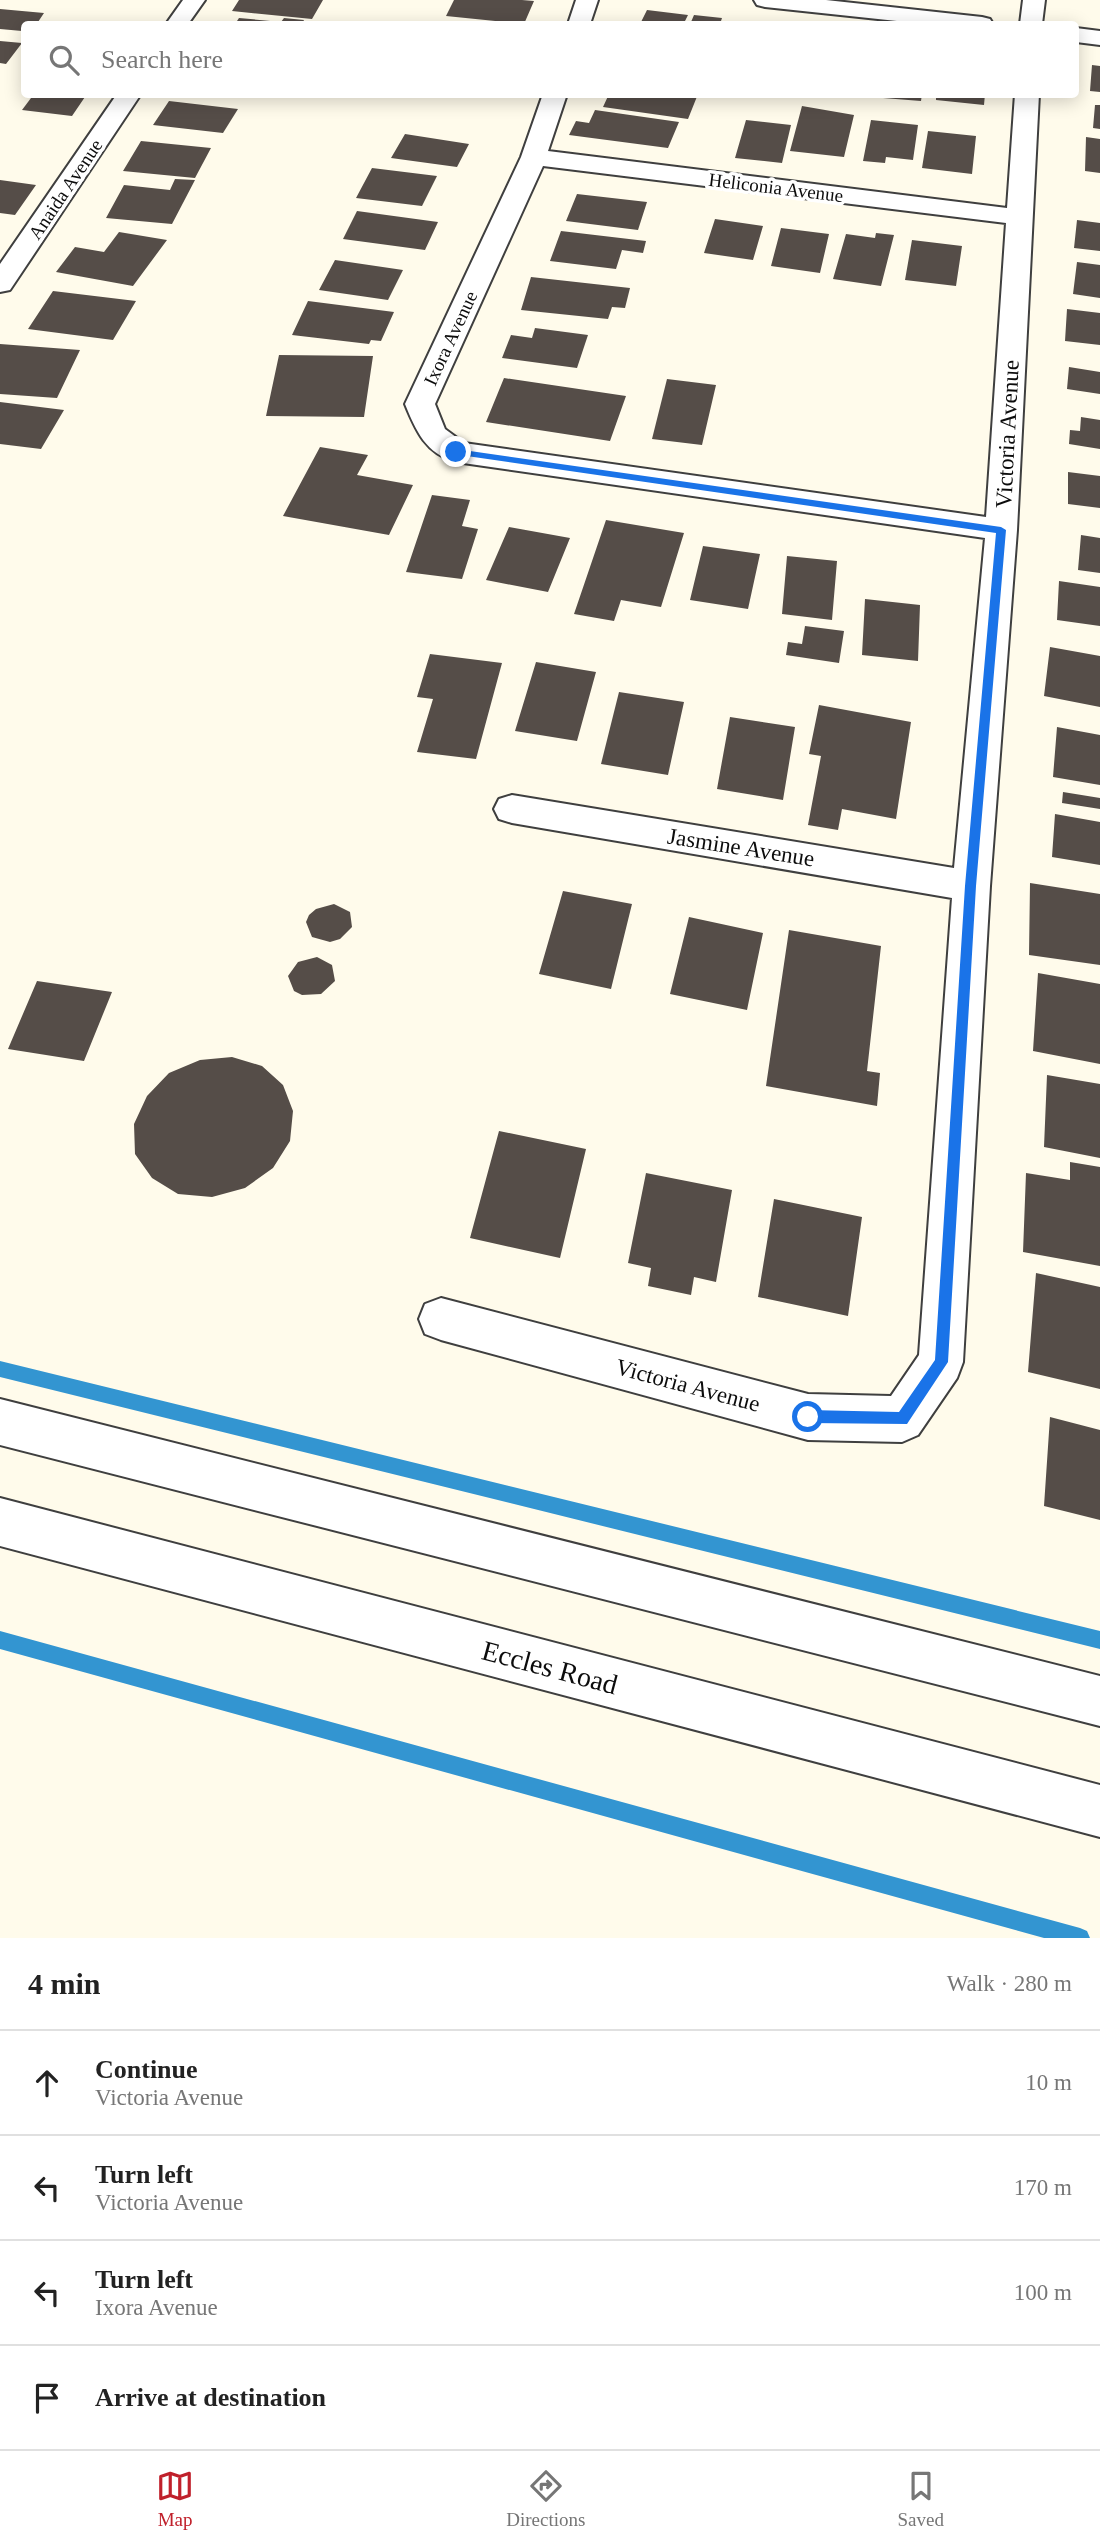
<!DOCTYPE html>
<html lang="en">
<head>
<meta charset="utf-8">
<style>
  body { margin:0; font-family:Georgia,serif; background:#f2f2f2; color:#222 }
  .stop { position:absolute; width:21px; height:21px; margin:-16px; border:5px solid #1a73e8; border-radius:50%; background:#fff }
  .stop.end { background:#1a73e8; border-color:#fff; box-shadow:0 2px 7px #0008 }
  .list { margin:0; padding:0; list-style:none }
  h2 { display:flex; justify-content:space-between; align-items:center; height:91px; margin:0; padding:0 28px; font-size:30px }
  h2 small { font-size:23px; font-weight:400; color:#767676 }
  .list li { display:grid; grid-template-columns:46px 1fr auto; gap:21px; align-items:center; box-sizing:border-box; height:105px; padding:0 28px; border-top:2px solid #e0e0e0 }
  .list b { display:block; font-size:26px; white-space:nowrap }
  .list p { margin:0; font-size:23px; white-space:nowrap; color:#767676 }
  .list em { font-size:23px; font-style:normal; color:#767676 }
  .icon { flex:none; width:38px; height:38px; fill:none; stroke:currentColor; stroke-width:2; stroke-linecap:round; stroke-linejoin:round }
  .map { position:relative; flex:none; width:1100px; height:1938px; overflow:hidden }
  .search { position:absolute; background:#fff; box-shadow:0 4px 18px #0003; left:21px; right:21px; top:21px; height:77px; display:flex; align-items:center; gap:18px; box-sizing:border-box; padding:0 24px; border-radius:7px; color:#767676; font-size:26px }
  .sheet { height:511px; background:#fff }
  nav { display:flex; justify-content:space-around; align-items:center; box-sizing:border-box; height:98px; border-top:2px solid #e0e0e0; background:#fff; font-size:19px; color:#767676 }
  nav a { display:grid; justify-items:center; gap:4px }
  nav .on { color:#c0202b }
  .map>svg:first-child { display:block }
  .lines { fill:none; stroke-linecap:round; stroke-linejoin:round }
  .stream { fill:#3395d1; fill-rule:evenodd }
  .building { fill:#554d48 }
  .minor-casing { stroke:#3f3f3f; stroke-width:4 }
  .minor { fill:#fff; fill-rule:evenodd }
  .route { fill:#1a73e8 }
  .labels { text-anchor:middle; stroke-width:7; stroke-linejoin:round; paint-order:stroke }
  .far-street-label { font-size:19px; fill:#0c0c0c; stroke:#fff }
  .street-label { font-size:23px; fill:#0c0c0c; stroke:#fff }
  .near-street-label { font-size:28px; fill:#0c0c0c; stroke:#fff }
</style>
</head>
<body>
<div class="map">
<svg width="1100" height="1938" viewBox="0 0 1100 1938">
  <rect width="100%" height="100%" fill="#fffbeb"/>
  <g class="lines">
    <path class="stream" d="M0 1361 1100 1631V1649L0 1377Z
      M0 1631 1080 1928 1087 1931 1090 1938H1044L0 1649Z"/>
  </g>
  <path class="building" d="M239 0H323L312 19 232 11Z
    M454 0H522L534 1 524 24 446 16Z
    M0 9 44 13 38 22 29 21 24 24 22 31 0 29Z
    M647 10 688 15 685 21 691 22 694 15 722 18 720 24H640Z
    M239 18 281 22 284 18 304 20 302 24H235Z
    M0 41 22 43 6 64 0 63Z
    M1092 65 1100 66V92L1090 91Z
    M34 94H87L72 116 22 110Z
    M609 94H698L688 119 603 107Z
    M883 94H922L921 101 883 98Z
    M936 94H985L984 105 936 100Z
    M169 101 238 109 223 133 153 125Z
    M1095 105H1100V129L1093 128Z
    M802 106 854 115 844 157 790 151Z
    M595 110 679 122 668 148 569 135 576 121 589 123Z
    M746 120 791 125 782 163 735 158Z
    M871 120 918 125 913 160 886 157 885 163 863 161Z
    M928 131 976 136 972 174 922 168Z
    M405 134 469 144 457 167 391 158Z
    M1086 137 1100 139V173L1085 171Z
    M141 141 211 148 195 178 123 171Z
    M372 168 437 176 422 206 356 198Z
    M175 179 195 180 172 224 106 218 124 185 170 190Z
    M0 180 36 185 15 215 0 213Z
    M577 194 647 202 638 230 566 221Z
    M357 211 438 222 425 250 343 239Z
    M715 219 763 226 753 260 704 253Z
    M1077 220 1100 223V251L1074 248Z
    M781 228 829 234 820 273 771 266Z
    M561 231 646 241 643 253 622 250 616 269 550 261Z
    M119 232 167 240 133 286 56 272 75 247 104 252Z
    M876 233 894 235 881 286 833 279 846 234 875 238Z
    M912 240 962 246 956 286 905 280Z
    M335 260 403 270 388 300 319 290Z
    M1077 262 1100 265V298L1073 294Z
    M531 277 630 288 625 308 612 307 608 319 521 310Z
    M53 291 136 301 113 340 28 329Z
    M308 301 394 312 381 341 371 340 369 344 292 335Z
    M1067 309 1100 313V345L1065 341Z
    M535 328 588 335 577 368 502 358 511 335 532 338Z
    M0 344 80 350 57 398 0 394Z
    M279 355 373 356 364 417 266 416Z
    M1069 367 1100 372V394L1067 389Z
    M504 378 626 396 610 441 486 422Z
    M667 379 716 385 702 445 652 439Z
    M0 402 64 410 41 449 0 444Z
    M1081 417 1100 420V449L1069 444 1070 430 1080 431Z
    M320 447 368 455 357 475 413 485 389 535 283 516Z
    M1068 472 1100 476V508L1068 504Z
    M432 495 470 500 462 526 478 529 462 579 406 572Z
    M606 520 684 533 661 607 621 600 614 621 574 614Z
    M509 527 570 538 548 592 486 580Z
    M1081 535 1100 538V573L1078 570Z
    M703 546 760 554 748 609 690 600Z
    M787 556 837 561 832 620 782 614Z
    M1059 581 1100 587V626L1057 620Z
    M865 599 920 605 918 661 862 655Z
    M805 626 844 631 839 663 786 655 788 642 802 644Z
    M1050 647 1100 656V707L1044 696Z
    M430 654 502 663 476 759 417 752 433 699 417 697Z
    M536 662 596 672 577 741 515 731Z
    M619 692 684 702 668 775 601 764Z
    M819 705 911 722 896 819 842 809 838 830 808 825 821 756 809 754Z
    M730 717 795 727 783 800 717 789Z
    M1057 727 1100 735V785L1053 777Z
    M1063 792 1100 798V809L1062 803Z
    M1055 814 1100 822V865L1052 857Z
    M1030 883 1100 894V965L1029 955Z
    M563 891 632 904 611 989 539 974Z
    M334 904 350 912 352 927 340 939 330 942 312 937 306 922 309 915 316 909Z
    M689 917 763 933 747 1010 670 994Z
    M789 930 881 946 867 1071 880 1073 877 1106 766 1086Z
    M317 957 332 965 335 981 321 994 302 995 294 991 288 976 298 962Z
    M1038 973 1100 984V1064L1033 1051Z
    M37 981 112 992 84 1061 8 1049Z
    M232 1057 262 1066 283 1085 293 1111 290 1141 273 1168 245 1188 212 1197 178 1194 152 1178 135 1154 134 1124 147 1096 169 1073 200 1060Z
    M1047 1075 1100 1084V1158L1044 1147Z
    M499 1131 586 1149 560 1258 470 1238Z
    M1070 1162 1100 1167V1266L1023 1252 1026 1173 1070 1180Z
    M646 1173 732 1190 716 1282 694 1277 691 1295 648 1286 651 1268 628 1263Z
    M774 1199 862 1217 848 1316 758 1297Z
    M1036 1273 1100 1287V1389L1028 1372Z
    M1050 1417 1100 1430V1520L1044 1506Z"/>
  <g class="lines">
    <g class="minor-casing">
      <path id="minor" d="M183 0H205L188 24H166Z
        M576 0H598L590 24H568Z
        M754 0H826L982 17 990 19 993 24H925L765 7 757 5Z
        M1023 0H1045L1042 24H1020Z
        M1076 28 1100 31V45L1076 42Z
        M117 94H141L10 290 0 292V264Z
        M543 94H567L548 151 1007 208 1015 94H1039L1017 530 990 886 963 1362 957 1378 918 1435 902 1442 808 1440 441 1340 425 1334 419 1319 425 1304 441 1298 808 1394 891 1396 919 1355 952 898 512 823 499 819 494 809 499 799 512 795 954 868 985 538 456 462C426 454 416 431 405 404L521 157ZM543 166 1006 223 986 517 464 443 445 429 435 404Z
        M0 1399 1100 1676V1726L0 1445Z
        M0 1498 1100 1785V1837L0 1546Z"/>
    </g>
    <use href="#minor" class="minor"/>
  </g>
  <path class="route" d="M456 449 1001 527 1006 530 976 886 948 1362 907 1424 808 1423 801 1417 808 1410 899 1412 935 1360 965 886 996 533 453 454 452 452Z"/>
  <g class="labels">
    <g class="far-street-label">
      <text transform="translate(776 187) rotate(7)" y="7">Heliconia Avenue</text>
      <text transform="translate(65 189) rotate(-56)" y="7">Anaida Avenue</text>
      <text transform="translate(450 338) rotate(-65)" y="7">Ixora Avenue</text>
    </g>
    <g class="street-label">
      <text transform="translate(1007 434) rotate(-87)" y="8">Victoria Avenue</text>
      <text transform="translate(741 847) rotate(9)" y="8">Jasmine Avenue</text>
      <text transform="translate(688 1385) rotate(15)" y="8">Victoria Avenue</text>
    </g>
    <g class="near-street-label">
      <text transform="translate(550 1667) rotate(15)" y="10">Eccles Road</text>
    </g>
  </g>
</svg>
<div class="stop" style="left:808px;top:1417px"></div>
<div class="stop end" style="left:456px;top:452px"></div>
<div class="search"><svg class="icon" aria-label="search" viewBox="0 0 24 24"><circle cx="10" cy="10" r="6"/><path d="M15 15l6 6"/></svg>Search here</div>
</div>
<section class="sheet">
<h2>4 min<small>Walk · 280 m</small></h2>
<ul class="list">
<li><svg class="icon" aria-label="ahead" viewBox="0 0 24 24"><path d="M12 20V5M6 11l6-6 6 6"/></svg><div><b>Continue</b><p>Victoria Avenue</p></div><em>10 m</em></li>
<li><svg class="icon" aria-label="left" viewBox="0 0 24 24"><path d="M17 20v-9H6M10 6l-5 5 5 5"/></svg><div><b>Turn left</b><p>Victoria Avenue</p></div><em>170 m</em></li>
<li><svg class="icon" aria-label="left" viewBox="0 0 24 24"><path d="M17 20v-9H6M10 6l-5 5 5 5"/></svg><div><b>Turn left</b><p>Ixora Avenue</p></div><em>100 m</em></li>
<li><svg class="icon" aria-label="arrive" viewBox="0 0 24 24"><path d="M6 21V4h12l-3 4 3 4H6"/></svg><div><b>Arrive at destination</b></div></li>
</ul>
</section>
<nav>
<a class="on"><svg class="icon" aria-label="map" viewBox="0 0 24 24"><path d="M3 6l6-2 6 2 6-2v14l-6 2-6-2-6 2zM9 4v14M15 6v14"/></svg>Map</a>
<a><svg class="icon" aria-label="directions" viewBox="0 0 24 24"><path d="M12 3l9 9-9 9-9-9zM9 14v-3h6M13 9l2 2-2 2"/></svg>Directions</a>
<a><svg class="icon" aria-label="saved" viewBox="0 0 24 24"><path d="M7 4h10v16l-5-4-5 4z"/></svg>Saved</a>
</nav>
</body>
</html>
